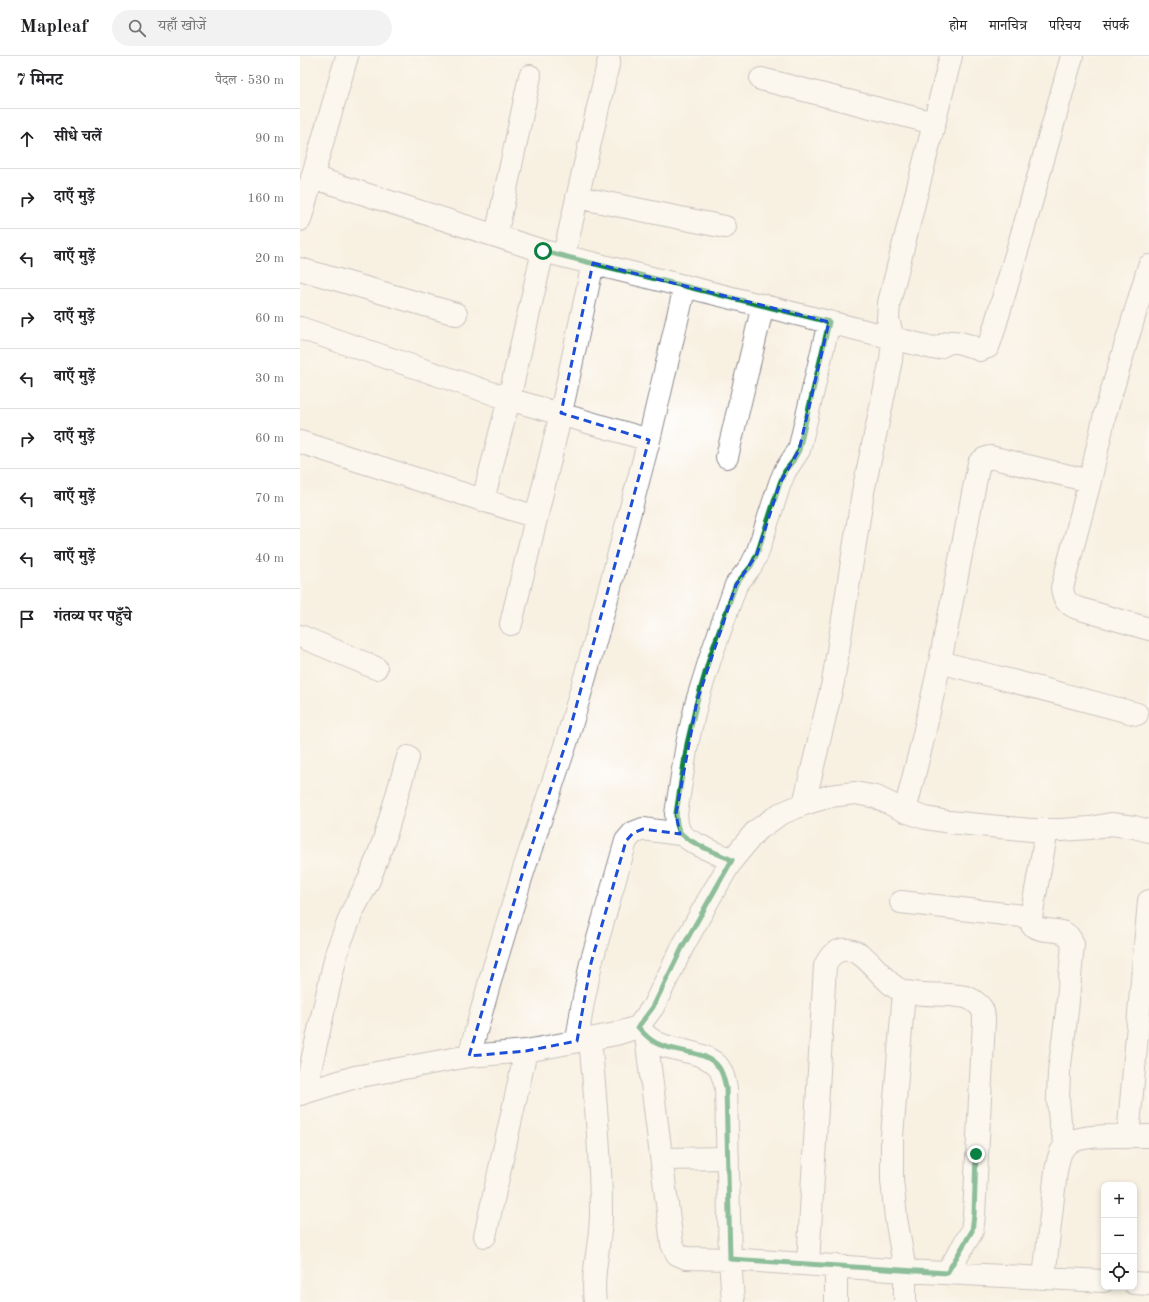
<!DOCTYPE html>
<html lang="hi">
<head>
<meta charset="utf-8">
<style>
  body { margin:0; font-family:"Old Standard TT","Noto Serif Devanagari",serif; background:#f2f2f2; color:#202124 }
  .controls { position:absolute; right:12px; bottom:12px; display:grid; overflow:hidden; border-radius:8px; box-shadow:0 2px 6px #0003 }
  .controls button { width:36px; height:36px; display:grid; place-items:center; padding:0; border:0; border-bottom:1px solid #e0e0e0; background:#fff; color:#202124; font:20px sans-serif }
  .stop { position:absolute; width:12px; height:12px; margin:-9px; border:3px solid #0b8043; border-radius:50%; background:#fff }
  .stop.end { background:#0b8043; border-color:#fff; box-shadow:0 1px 4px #0008 }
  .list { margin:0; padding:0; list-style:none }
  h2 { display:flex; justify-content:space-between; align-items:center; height:52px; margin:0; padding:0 16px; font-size:17px }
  h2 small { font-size:13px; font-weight:400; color:#757577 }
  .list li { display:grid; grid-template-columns:26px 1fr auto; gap:12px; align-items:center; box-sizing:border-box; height:60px; padding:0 16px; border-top:1px solid #e0e0e0 }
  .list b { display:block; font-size:15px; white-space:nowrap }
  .list em { font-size:13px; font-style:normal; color:#757577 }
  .icon { flex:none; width:22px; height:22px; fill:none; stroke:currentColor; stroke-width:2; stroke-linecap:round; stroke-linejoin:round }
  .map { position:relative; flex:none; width:849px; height:1246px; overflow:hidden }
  header { display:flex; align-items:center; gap:24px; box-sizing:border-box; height:56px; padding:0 20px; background:#fff; border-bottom:1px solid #e0e0e0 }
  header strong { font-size:19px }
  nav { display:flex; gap:22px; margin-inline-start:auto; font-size:14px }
  .search { width:280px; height:36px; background:#f2f2f2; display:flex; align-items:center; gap:10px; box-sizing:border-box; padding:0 14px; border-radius:22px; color:#757577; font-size:15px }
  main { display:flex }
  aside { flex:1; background:#fff }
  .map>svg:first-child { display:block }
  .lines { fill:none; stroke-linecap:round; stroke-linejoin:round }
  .minor-casing { stroke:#8d898e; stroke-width:24 }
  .minor { stroke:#fff; stroke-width:22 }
  .route { stroke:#0b8043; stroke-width:5 }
  .marked { fill:none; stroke:#1d4ed8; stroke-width:3; stroke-dasharray:8 5; stroke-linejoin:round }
</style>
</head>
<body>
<header>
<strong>Mapleaf</strong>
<div class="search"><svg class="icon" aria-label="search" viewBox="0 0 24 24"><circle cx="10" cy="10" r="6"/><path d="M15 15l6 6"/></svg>यहाँ खोजें</div>
<nav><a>होम</a><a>मानचित्र</a><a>परिचय</a><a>संपर्क</a></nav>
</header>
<main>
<aside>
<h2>7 मिनट<small>पैदल · 530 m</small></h2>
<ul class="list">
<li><svg class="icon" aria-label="ahead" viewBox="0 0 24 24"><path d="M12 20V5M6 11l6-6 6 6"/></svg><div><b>सीधे चलें</b></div><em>90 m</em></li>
<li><svg class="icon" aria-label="right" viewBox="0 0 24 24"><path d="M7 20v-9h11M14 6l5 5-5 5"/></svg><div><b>दाएँ मुड़ें</b></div><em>160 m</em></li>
<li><svg class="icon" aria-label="left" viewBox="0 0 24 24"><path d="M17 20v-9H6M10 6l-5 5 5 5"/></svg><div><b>बाएँ मुड़ें</b></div><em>20 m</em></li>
<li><svg class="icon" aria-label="right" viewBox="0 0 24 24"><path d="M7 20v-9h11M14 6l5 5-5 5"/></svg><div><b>दाएँ मुड़ें</b></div><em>60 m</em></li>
<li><svg class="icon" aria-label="left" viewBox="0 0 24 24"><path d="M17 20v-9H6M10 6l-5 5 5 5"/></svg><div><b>बाएँ मुड़ें</b></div><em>30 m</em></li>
<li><svg class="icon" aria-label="right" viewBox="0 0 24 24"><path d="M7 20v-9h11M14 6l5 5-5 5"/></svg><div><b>दाएँ मुड़ें</b></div><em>60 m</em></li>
<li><svg class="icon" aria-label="left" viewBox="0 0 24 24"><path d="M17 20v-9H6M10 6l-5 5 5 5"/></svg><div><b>बाएँ मुड़ें</b></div><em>70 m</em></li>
<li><svg class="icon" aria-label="left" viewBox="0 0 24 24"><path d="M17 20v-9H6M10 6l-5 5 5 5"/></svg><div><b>बाएँ मुड़ें</b></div><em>40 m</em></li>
<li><svg class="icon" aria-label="arrive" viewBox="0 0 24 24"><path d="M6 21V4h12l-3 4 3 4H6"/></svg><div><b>गंतव्य पर पहुँचे</b></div></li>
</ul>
</aside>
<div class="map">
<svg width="849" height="1246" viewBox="0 0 849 1246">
  <rect width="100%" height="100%" fill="#fff"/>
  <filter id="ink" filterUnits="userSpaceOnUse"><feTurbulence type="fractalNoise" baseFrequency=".025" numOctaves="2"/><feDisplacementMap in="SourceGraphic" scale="8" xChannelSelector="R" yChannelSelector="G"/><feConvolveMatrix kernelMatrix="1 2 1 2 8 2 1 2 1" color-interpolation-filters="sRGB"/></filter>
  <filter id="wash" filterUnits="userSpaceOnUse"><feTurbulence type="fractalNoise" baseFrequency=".012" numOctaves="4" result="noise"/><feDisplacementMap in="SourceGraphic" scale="16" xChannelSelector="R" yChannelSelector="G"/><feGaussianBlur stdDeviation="0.9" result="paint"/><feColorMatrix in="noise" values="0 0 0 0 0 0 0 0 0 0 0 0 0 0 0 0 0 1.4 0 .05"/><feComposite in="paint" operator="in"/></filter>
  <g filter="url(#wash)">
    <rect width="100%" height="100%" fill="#f8f0e1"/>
  </g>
  <g filter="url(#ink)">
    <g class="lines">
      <g class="minor-casing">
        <path id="minor" d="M461 23 634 67
          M12 121 243 195 633 292C642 292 644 287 651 286 658 285 674 291 680 294L688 291 692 280 729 154 772 0
          M277 141 425 171
          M0 164 47 0
          M196 180 230 20
          M264 199 309 4
          M849 210 805 358 790 425 762 532C764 544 766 547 777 552L849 573
          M0 213 156 258
          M0 272 209 343 349 384
          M0 386 236 461
          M427 401 463 249
          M183 444 209 343 243 195
          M211 568 261 357 293 207
          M0 580 76 612
          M640 606 837 658
          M504 748 533 626 563 436 591 304 593 282 588 263 589 247 651 0
          M605 755 622 687 640 606 679 407 684 403 690 401 790 425
          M747 774 731 861 732 869C747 880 765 867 773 888L767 955 759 1016 758 1043 760 1066 766 1089
          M432 804C421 799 385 785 380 776 376 770 377 764 376 758L387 688 397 645 411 600 436 529 451 510 457 498 480 427 485 415 499 394 529 266
          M601 846 731 861
          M604 936 592 1080V1124L596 1162 605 1215V1246
          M340 973C360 997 382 990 407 1002 409 1004 413 1005 415 1007 422 1013 424 1023 426 1032L430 1203 433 1246
          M346 980 372 1188 377 1198 386 1202 430 1203 605 1215 804 1225
          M290 982C295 1041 301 1099 301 1158 301 1187 291 1217 295 1246
          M277 985 282 952 291 907 326 785 333 777 343 773 380 778
          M169 1000 192 918 222 819 267 684 302 561 349 384 385 230
          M5 1036 37 895 53 854 69 824 84 784 108 701
          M0 1038 55 1021 169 1000 226 995 316 978 338 971 353 951 382 892 409 843 432 804 456 775 480 758 504 748 530 740 555 737 576 741 605 755 625 762 649 766 731 774H761L790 772 811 768 834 771 849 775
          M828 1081 849 845
          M362 1103 428 1102
          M185 1180 226 995
          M508 1208 525 910C529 902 532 896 542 894 569 890 582 932 607 936 626 940 646 937 665 941 671 942 679 948 682 953 684 956 684 962 684 965L674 1159 672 1175 647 1217
          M744 1222 756 1115C758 1106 759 1095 766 1089 782 1076 828 1081 849 1080
          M834 1227 849 1228
          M536 1246V1209"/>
      </g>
      <use href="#minor" class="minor"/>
    </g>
  </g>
  <g class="lines" filter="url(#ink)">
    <path class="route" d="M243 195 529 266 499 394 493 405 485 415 480 427 457 498 451 510 436 528 410 600 397 645 387 688 376 758C377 764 376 770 380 776 385 785 421 799 432 804L382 892 353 951 338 971C343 977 349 983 356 987 372 996 400 994 415 1007 422 1013 424 1023 426 1032L430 1203 647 1217 672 1175 674 1159 676 1098"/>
  </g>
  <path d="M0 0H849V1246H0ZM293 207 529 266 499 394 480 427 457 498 436 529 397 645 376 758 380 778 343 773 333 777 326 785 291 907 277 985 226 995 169 1000 222 819 267 684 349 384 261 357Z" fill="#f8f0e1" fill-opacity=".55" fill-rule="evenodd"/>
  <path class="marked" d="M293 207 529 266 499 394 480 427 457 498 436 529 397 645 376 758 380 778 343 773 333 777 326 785 291 907 277 985 226 995 169 1000 222 819 267 684 349 384 261 357Z"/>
</svg>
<div class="controls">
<button>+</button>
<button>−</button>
<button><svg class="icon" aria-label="locate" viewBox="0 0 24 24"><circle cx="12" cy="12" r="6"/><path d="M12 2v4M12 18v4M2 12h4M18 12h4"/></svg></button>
</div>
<div class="stop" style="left:243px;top:195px"></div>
<div class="stop end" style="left:676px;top:1098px"></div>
</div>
</main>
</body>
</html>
